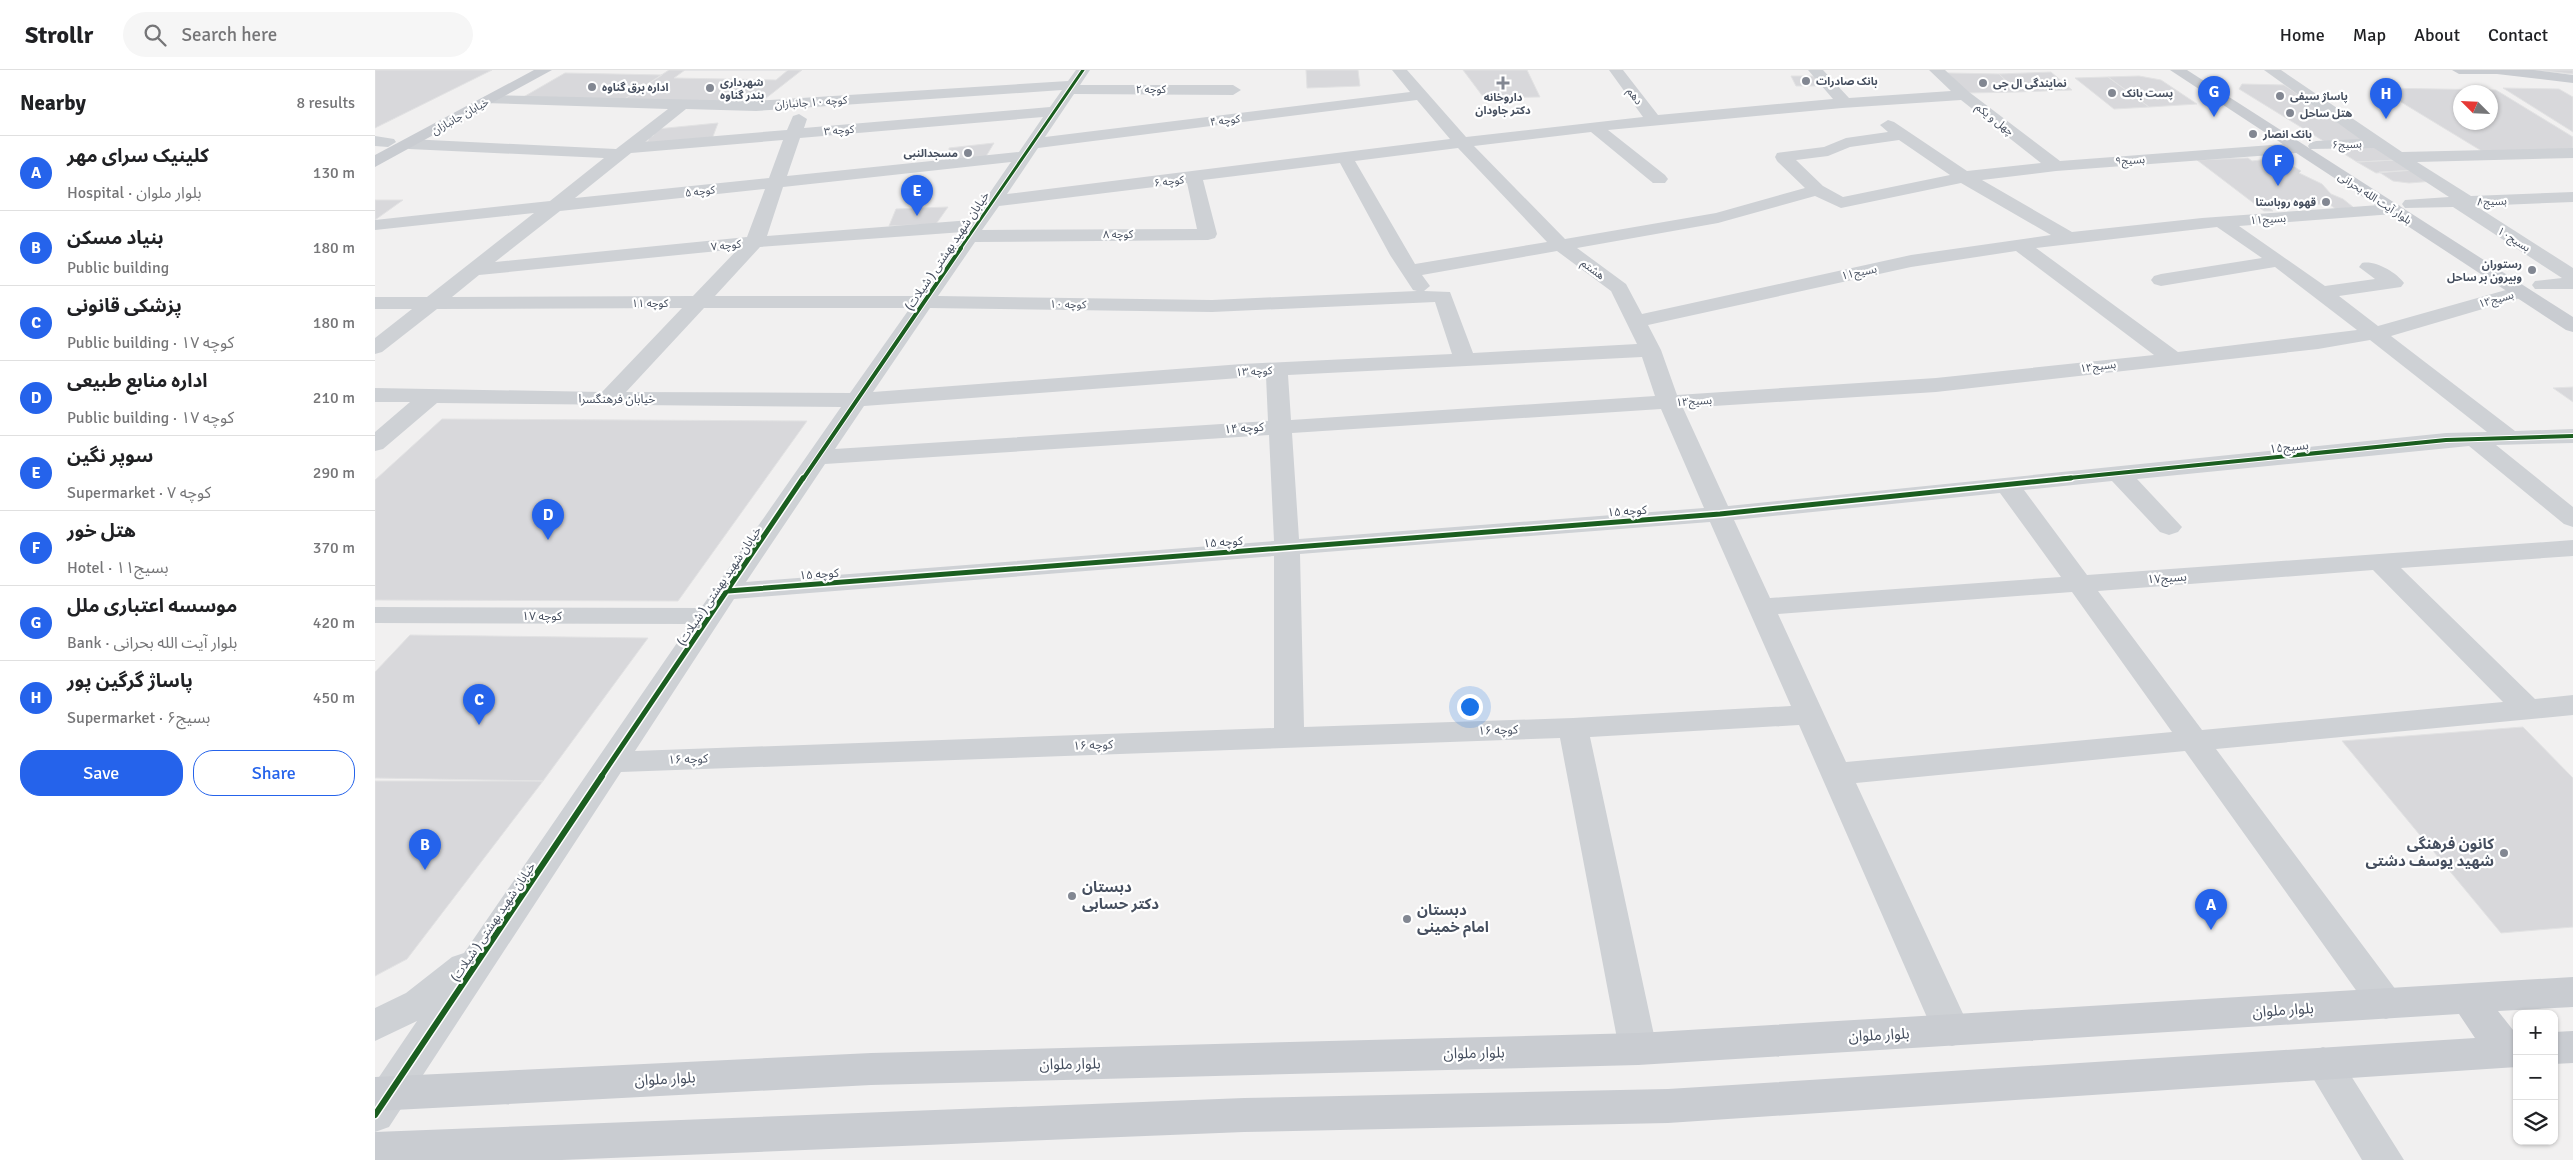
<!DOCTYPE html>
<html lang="en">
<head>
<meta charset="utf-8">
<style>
  body { margin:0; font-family:Signika,"Noto Sans Arabic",sans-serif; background:#f6f6f6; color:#202124 }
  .controls { position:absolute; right:15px; bottom:15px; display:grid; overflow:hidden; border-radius:10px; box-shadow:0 1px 4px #0004 }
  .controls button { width:45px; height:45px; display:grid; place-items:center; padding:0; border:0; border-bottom:1px solid #e0e0e0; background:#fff; color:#202124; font:25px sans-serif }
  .compass { position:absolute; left:2078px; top:15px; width:45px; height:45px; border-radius:50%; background:#fff; box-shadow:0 1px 4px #0004; rotate:294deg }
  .you { position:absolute; left:1094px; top:636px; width:18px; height:18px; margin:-12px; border:4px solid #fff; border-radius:50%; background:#1a73e8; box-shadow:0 0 0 8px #1a73e833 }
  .badge { display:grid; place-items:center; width:32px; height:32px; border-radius:50%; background:#2563eb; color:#fff; font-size:16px; font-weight:700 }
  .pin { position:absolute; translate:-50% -41px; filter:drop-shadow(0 1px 2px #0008) }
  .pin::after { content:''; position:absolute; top:26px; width:18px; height:15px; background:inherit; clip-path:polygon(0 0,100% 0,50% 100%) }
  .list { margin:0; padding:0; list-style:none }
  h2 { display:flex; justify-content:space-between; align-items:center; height:65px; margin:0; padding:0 20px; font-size:21px }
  h2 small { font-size:16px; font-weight:400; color:#757577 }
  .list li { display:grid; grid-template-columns:32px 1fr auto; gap:15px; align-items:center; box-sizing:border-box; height:75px; padding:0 20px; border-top:1px solid #e0e0e0 }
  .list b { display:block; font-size:19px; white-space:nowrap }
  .list p { margin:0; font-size:16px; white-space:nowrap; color:#757577 }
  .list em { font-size:16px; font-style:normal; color:#757577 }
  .actions { display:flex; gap:10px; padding:15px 20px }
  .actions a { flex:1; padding:11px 0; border:1px solid #2563eb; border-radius:20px; text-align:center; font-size:18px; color:#2563eb }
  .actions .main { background:#2563eb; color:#fff }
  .icon { flex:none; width:28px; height:28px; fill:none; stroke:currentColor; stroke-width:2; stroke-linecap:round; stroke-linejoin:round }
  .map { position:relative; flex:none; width:2198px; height:1090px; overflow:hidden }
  header { display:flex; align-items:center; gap:30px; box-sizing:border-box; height:70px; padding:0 25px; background:#fff; border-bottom:1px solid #e0e0e0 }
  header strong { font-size:24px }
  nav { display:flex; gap:28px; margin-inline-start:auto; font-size:18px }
  .search { width:350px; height:45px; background:#f6f6f6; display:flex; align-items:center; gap:12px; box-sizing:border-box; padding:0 18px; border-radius:28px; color:#757577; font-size:19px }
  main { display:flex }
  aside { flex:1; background:#fff }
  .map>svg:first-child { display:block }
  .building { fill:#d8d8db; stroke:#e2e2e3; fill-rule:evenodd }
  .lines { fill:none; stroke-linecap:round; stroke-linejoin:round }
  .minor { fill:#ced1d5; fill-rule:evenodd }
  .major { fill:#c9ccd1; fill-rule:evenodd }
  .cycleway-far3-casing { stroke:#fff; stroke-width:5 }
  .cycleway-far2-casing { stroke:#fff; stroke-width:6 }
  .cycleway-far1-casing { stroke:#fff; stroke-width:8 }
  .cycleway-casing { stroke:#fff; stroke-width:9 }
  .cycleway-far3 { stroke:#1b5e20; stroke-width:3 }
  .cycleway-far2 { stroke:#1b5e20; stroke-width:4 }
  .cycleway-far1 { stroke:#1b5e20; stroke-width:5 }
  .cycleway { stroke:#1b5e20; stroke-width:6 }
  .poi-dot { fill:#828792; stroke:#fff; stroke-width:2 }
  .labels { text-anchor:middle; stroke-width:4.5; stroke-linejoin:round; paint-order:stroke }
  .far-poi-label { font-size:11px; font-weight:bold; fill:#464f5f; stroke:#fff; text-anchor:start }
  .far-street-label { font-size:11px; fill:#464f5f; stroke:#fff }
  .street-label { font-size:12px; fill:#464f5f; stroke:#fff }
  .near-poi-label { font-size:15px; font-weight:bold; fill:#464f5f; stroke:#fff; text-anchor:start }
  .near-street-label { font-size:15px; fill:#464f5f; stroke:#fff }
</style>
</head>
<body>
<header>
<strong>Strollr</strong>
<div class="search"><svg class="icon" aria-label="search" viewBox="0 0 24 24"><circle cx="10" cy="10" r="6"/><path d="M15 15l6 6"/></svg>Search here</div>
<nav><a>Home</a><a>Map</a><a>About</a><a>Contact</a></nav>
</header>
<main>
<aside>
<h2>Nearby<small>8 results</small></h2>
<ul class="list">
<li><span class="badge">A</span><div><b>کلینیک سرای مهر</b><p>Hospital · بلوار ملوان</p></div><em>130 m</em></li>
<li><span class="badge">B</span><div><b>بنیاد مسکن</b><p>Public building</p></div><em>180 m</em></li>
<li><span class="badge">C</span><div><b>پزشکی قانونی</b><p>Public building · کوچه ۱۷</p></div><em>180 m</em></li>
<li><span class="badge">D</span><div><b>اداره منابع طبیعی</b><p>Public building · کوچه ۱۷</p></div><em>210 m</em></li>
<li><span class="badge">E</span><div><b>سوپر نگین</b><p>Supermarket · کوچه ۷</p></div><em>290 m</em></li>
<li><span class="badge">F</span><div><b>هتل خور</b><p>Hotel · بسیج۱۱</p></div><em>370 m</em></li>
<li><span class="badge">G</span><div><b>موسسه اعتباری ملل</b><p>Bank · بلوار آیت الله بحرانی</p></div><em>420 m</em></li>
<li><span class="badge">H</span><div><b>پاساژ گرگین پور</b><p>Supermarket · بسیج۶</p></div><em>450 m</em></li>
</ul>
<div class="actions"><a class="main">Save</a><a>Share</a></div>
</aside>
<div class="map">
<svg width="2198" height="1090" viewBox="0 0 2198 1090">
  <rect width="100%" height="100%" fill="#f1f0f0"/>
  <path class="building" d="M0 0H117L0 58Z
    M294 0H427L381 36 245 32Z
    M310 0H413L401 10 299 8Z
    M931 0H983L985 16 932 18Z
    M1088 0H1152L1165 27 1109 28Z
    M2160 0H2198V4Z
    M1676 2 1697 20 1643 22 1624 4Z
    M190 3 287 5 245 32 145 29Z
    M1573 3 1624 4 1643 22 1591 23Z
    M1416 6H1439L1448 16H1421Z
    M1764 6 1786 10 1822 34 1774 37 1733 7Z
    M1733 7 1774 37 1739 39 1700 8Z
    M1867 14 1909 15 1995 71 1950 72 1864 19Z
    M2003 18 2121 20 2198 67V81L2110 83ZM2086 22H2116V52H2086Z
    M2128 18 2184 19 2198 27V62Z
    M343 53 337 69 271 74 269 71H273L274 66H278L282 59Z
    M619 73 610 88 574 92V78Z
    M1999 76 2021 90 1982 92 1960 78Z
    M1873 88 1877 91 1901 88 1915 94 1926 101 1924 103 1947 114 1956 124 1968 129 1978 137 1962 140 1954 134 1891 135 1898 141H1889L1822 90Z
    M2021 90 2040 100 2001 103 1982 92Z
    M2040 100 2059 111 2034 113 2018 111 2004 102Z
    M0 130H28L0 150Z
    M573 137 561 154 514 156 521 139Z
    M2198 317V332L2178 318Z
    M67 349 432 351 303 531 0 530V410Z
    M35 565 273 568 168 711 0 708V602Z
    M2148 657 2198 708V857L2126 863 1967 671Z
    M0 711H168L32 889 0 906Z"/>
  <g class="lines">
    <path class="minor" d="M701 0H715L705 15H858L866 20 858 25 699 24 670 67 1035 22 1017 0H1032L1091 67 1268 47 1234 0H1248L1283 45 1458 29 1433 0H1448L1474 28 1576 21 1554 0H1570L1594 22 1685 91 1922 73 1928 75 1930 78 1928 81 1922 83 1681 101 1607 110 1697 162 1827 148 2018 134 2024 135 2027 139 2024 143 2018 144 1864 156 1950 216 2000 209 1984 197 1987 193C2000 190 2021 202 2029 213L2026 217 1964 226 2003 256 2138 218H2152L2155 222 2152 226 2016 266 2140 361 2198 359V373L2121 375 2198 437V457L2189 454 2094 376 1762 409 1807 457 1803 462 1794 465 1785 462 1737 411 1649 420 1712 505 2198 470V486L2026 498 2160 629 2198 625V645L1841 679 2024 924 2029 934 2024 944 2011 949 1998 944 1810 681 1481 713 1596 961 1590 972 1577 976 1564 972 1558 961 1424 655 1215 667 1282 979 1276 990 1263 995 1250 990 1244 979 1185 668 246 702 14 1057 0 1062V1013L42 951 0 971V938L31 923 77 887 89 883 315 554 0 553V537L326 538 466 337 62 333 8 379 0 381V362L35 332H0V318L227 322 307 238 62 239 7 282 0 284V268L37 239H0V227H52L159 143 0 160V150L175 131 229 88 34 79 26 74 34 69 241 79 293 39 109 33 106 30 109 27 114 25 381 31 693 11ZM687 20 675 37 429 58 432 49 424 44 418 46 412 60 270 72 311 39 381 41ZM1042 30 1075 69 632 124 663 78ZM1586 30 1666 93 1592 101 1519 52 1513 50 1505 55 1513 62 1471 68 1449 77 1402 83 1400 87 1402 91 1430 118 1341 143 1190 169 1099 76 1216 62 1278 113H1290L1293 109 1290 105 1233 60 1467 38ZM668 47 644 82 412 106 425 68ZM408 70 394 108 200 128 256 83ZM1524 70 1575 105 1468 127 1448 116 1421 90 1453 86 1475 77ZM1083 78 1172 172 1040 194 980 91ZM636 92 596 150 392 166 408 117ZM965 93 1015 185 1038 220 1042 221 837 230 563 226 600 172 833 170 840 168 842 164 828 110ZM812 113 822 159 607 160 624 136ZM1586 113 1676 165 1536 185 1267 244 1251 214 1202 178 1343 153 1440 126 1466 138ZM390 119 372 167 120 192 185 141ZM1842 157 1887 188 1786 204 1779 206 1776 210 1779 214 1786 216 1900 197 1982 260 1803 282 1661 178ZM588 162 543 226H340L385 177ZM363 179 318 226 77 227 104 205ZM1182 181 1236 221 1262 274 1098 283 1075 222 1049 221 1055 216 1047 205ZM1641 181 1779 285 1561 308 1302 325 1286 280 1273 255 1536 197ZM1060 232 1077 284 867 294 498 322 555 238 837 242ZM329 238H535L475 323 251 322ZM1995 270 2112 362 2071 363 1353 436 1308 338 1561 322 1943 279ZM1267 287 1280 326 916 350 913 305ZM891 306 893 351 460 379 489 336ZM1286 339 1329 438 924 469 917 363ZM894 365 899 471 371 512 450 394ZM1625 423 1686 507 1395 528 1359 450ZM1335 452 1416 636 1198 648 929 657 925 484ZM899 486V658L260 681 359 529ZM1998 500 2128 632 1827 660 1723 521ZM1697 522 1797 662 1471 692 1403 544Z
      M1889 0H1906L2027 82 2198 78V88L2042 92 2096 126 2198 122V132L2101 136 2198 198V219H2160L2157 215 2160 211 2187 208 2078 137 2030 138 2027 134 2030 130 2074 127 1999 78 1935 79 1933 76 1935 73 1941 71 1985 69Z
      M0 66 19 69 21 72 13 77 0 76Z
      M1948 977 1961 982 2029 1090H1987L1929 993 1935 982Z"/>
    <path class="major" d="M159 0H177L0 97V85Z
      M1795 0H1812L2198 247V262L2191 260Z
      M2077 0H2159L2198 5V13L2122 4H2084Z
      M2198 907V937L2123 941 2142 965V997L1293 1053 869 1062 187 1090H0V1062L869 1028 1293 1019 2100 968 2084 944 1263 995 496 1015 0 1041V1007L496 983 1263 963Z
      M2198 961V993L2179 994V962Z"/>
    <g class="cycleway-far3-casing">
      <path id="cycleway-far3" d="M585 179 708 0"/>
    </g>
    <g class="cycleway-far2-casing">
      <path id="cycleway-far2" d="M428 409 586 178
        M1684 409 2071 370 2198 366"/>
    </g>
    <g class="cycleway-far1-casing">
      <path id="cycleway-far1" d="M353 521 1345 444 1696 408
        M226 707 428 408"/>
    </g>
    <g class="cycleway-casing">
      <path id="cycleway" d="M0 1045 227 706"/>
    </g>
    <use href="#cycleway-far3" class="cycleway-far3"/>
    <use href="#cycleway-far2" class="cycleway-far2"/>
    <use href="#cycleway-far1" class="cycleway-far1"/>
    <use href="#cycleway" class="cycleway"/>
  </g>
  <g class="poi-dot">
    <circle cx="1431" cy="11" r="5"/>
    <path d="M1125.5 5.5h5v5h5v5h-5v5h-5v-5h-5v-5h5z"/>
    <circle cx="1608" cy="13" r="5"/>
    <circle cx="217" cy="17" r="5"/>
    <circle cx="335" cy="18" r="5"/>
    <circle cx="1737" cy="23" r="5"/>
    <circle cx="1905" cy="26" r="5"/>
    <circle cx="1915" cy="43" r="5"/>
    <circle cx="1878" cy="64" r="5"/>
    <circle cx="593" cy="83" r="5"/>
    <circle cx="1951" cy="132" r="5"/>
    <circle cx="2157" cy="200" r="5"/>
    <circle cx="2129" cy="783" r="5"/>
    <circle cx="697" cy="826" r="5"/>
    <circle cx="1032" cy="849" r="5"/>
  </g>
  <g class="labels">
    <g class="far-poi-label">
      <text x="1441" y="15">بانک صادرات</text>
      <text x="345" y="16">شهرداری<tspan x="345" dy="13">بندر گناوه</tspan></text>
      <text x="1618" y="17">نمایندگی ال جی</text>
      <text x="227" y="21">اداره برق گناوه</text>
      <text x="1747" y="27">پست بانک</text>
      <text x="1915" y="30">پاساژ سیفی</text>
      <text x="1128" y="31" text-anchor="middle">داروخانه<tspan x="1128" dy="13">دکتر جاودان</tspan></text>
      <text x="1925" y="47">هتل ساحل</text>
      <text x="1888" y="68">بانک انصار</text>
      <text x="583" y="87" text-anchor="end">مسجدالنبی</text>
      <text x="1941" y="136" text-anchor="end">قهوه روباستا</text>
      <text x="2147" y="198" text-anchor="end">رستوران<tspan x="2147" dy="13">وبیرون بر ساحل</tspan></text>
    </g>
    <g class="far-street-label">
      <text x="776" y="23">کوچه ۲</text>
      <text transform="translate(1260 26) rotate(53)" y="4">دهم</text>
      <text transform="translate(436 32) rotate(-4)" y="4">کوچه ۱۰ جانبازان</text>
      <text transform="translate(85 46) rotate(-29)" y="4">خیابان جانبازان</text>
      <text transform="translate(1620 49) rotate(38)" y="4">چهل و یکم</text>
      <text transform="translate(850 50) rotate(-7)" y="4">کوچه ۴</text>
      <text transform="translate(464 60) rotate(-5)" y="4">کوچه ۳</text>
      <text transform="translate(1972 74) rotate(-2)" y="4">بسیج۶</text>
      <text transform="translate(1755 90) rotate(-4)" y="4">بسیج۹</text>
      <text transform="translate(794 111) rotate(-7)" y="4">کوچه ۶</text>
      <text transform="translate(325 121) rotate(-7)" y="4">کوچه ۵</text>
      <text transform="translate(2000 128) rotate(33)" y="4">بلوار آیت الله بحرانی</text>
      <text transform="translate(2117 131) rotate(-2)" y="4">بسیج۸</text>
      <text transform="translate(1893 149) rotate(-4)" y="4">بسیج۱۱</text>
      <text transform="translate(743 164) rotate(-1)" y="4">کوچه ۸</text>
      <text transform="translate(2139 169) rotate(32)" y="4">بسیج۱۰</text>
      <text transform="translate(351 175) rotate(-6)" y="4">کوچه ۷</text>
      <text transform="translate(1218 199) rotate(36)" y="4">هشتم</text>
      <text transform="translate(1484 202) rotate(-12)" y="4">بسیج۱۱</text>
      <text transform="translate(2121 229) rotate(-16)" y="4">بسیج۱۳</text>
      <text x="275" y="237">کوچه ۱۱</text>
      <text transform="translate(693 234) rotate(1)" y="4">کوچه ۱۰</text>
      <text transform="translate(1723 296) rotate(-7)" y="4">بسیج۱۳</text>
      <text transform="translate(879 301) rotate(-3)" y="4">کوچه ۱۳</text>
      <text transform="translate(1319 331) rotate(-4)" y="4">بسیج۱۳</text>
    </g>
    <g class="street-label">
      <text transform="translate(572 181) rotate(-56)" y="4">خیابان شهید بهشتی ( شیلات)</text>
      <text x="242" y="333">خیابان فرهنگسرا</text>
      <text transform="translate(869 358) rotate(-4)" y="4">کوچه ۱۴</text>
      <text transform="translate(1914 377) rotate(-6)" y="4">بسیج۱۵</text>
      <text transform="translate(1252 441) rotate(-4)" y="4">کوچه ۱۵</text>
      <text transform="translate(848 472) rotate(-4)" y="4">کوچه ۱۵</text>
      <text transform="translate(444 504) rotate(-4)" y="4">کوچه ۱۵</text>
      <text transform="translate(1792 508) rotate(-4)" y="4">بسیج۱۷</text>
      <text transform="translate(344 516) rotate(-56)" y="4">خیابان شهید بهشتی ( شیلات)</text>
      <text x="167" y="550">کوچه ۱۷</text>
      <text transform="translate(1123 660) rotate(-2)" y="4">کوچه ۱۶</text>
      <text transform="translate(718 675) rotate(-2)" y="4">کوچه ۱۶</text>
      <text transform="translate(313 689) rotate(-2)" y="4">کوچه ۱۶</text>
      <text transform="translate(118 852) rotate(-56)" y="4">خیابان شهید بهشتی ( شیلات)</text>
    </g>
    <g class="near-poi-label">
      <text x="2119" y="779" text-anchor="end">کانون فرهنگی<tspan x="2119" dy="17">شهید یوسف دشتی</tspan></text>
      <text x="707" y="822">دبستان<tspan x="707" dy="17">دکتر حسابی</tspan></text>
      <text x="1042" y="845">دبستان<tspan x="1042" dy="17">امام خمینی</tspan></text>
    </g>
    <g class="near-street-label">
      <text transform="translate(1908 940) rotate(-4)" y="5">بلوار ملوان</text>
      <text transform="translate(1504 965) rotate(-3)" y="5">بلوار ملوان</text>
      <text transform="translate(1099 983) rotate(-1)" y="5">بلوار ملوان</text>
      <text transform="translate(695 994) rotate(-1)" y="5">بلوار ملوان</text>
      <text transform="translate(290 1009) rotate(-3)" y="5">بلوار ملوان</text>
    </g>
  </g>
</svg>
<div class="controls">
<button>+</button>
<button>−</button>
<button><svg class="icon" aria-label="layers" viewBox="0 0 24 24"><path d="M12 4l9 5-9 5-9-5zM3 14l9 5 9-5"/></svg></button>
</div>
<svg class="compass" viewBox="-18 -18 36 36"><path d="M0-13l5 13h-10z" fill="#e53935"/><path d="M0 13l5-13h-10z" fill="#757577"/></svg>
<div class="you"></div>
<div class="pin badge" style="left:1836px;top:860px">A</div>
<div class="pin badge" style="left:50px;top:800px">B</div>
<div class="pin badge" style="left:104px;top:655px">C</div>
<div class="pin badge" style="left:173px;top:470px">D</div>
<div class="pin badge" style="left:542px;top:146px">E</div>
<div class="pin badge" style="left:1903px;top:116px">F</div>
<div class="pin badge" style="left:1839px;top:47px">G</div>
<div class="pin badge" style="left:2011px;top:49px">H</div>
</div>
</main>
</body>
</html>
